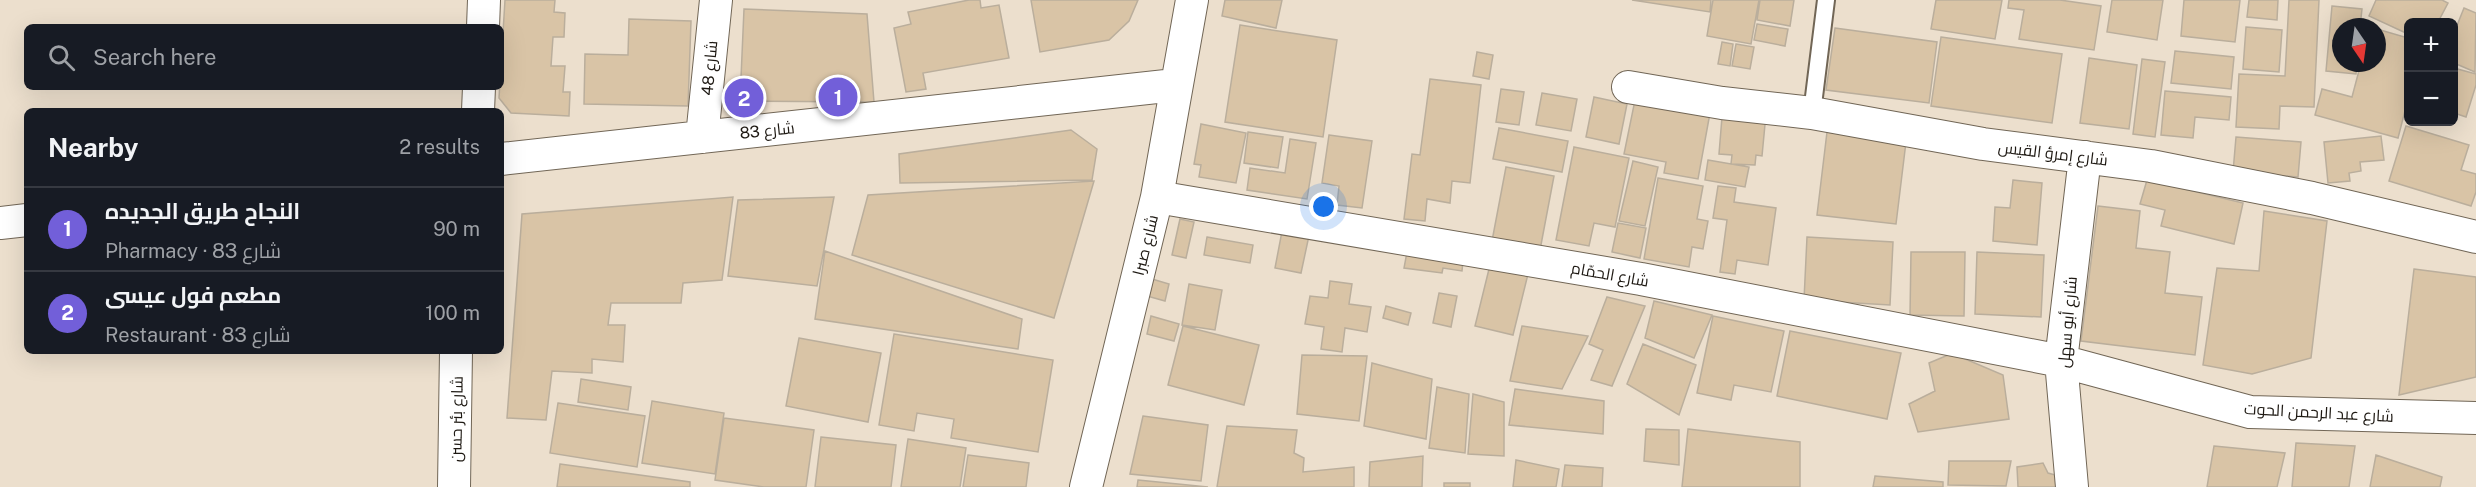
<!DOCTYPE html>
<html lang="en">
<head>
<meta charset="utf-8">
<style>
  body { margin:0; font-family:"Public Sans",Cairo,sans-serif; background:#20242c; color:#f1f3f6 }
  .controls { position:absolute; right:18px; top:18px; display:grid; overflow:hidden; border-radius:9px; box-shadow:0 6px 24px #0002 }
  .controls button { width:54px; height:54px; display:grid; place-items:center; padding:0; border:0; border-bottom:2px solid #363941; background:#171b24; color:#f1f3f6; font:30px sans-serif }
  .compass { position:absolute; left:2332px; top:18px; width:54px; height:54px; border-radius:50%; background:#171b24; box-shadow:0 6px 24px #0002; rotate:167deg }
  .you { position:absolute; left:1324px; top:207px; width:21px; height:21px; margin:-15px; border:4px solid #fff; border-radius:50%; background:#1a73e8; box-shadow:0 0 0 9px #1a73e833 }
  .badge { display:grid; place-items:center; width:39px; height:39px; border-radius:50%; background:#725fd9; color:#fff; font-size:20px; font-weight:700 }
  .pin { position:absolute; translate:-50% -50%; border:3px solid #fff; box-shadow:0 2px 6px #0006 }
  .list { margin:0; padding:0; list-style:none }
  h2 { display:flex; justify-content:space-between; align-items:center; height:78px; margin:0; padding:0 24px; font-size:26px }
  h2 small { font-size:20px; font-weight:400; color:#9ea1a6 }
  .list li { display:grid; grid-template-columns:39px 1fr auto; gap:18px; align-items:center; box-sizing:border-box; height:84px; padding:0 24px; border-top:2px solid #363941 }
  .list b { display:block; font-size:22px; white-space:nowrap }
  .list p { margin:0; font-size:20px; white-space:nowrap; color:#9ea1a6 }
  .list em { font-size:20px; font-style:normal; color:#9ea1a6 }
  .icon { flex:none; width:33px; height:33px; fill:none; stroke:currentColor; stroke-width:2; stroke-linecap:round; stroke-linejoin:round }
  .map { position:relative; flex:none; width:2476px; height:487px; overflow:hidden }
  .search { position:absolute; background:#171b24; box-shadow:0 6px 24px #0002; left:24px; top:24px; width:480px; height:66px; display:flex; align-items:center; gap:15px; box-sizing:border-box; padding:0 21px; border-radius:9px; color:#9ea1a6; font-size:22px }
  .panel { position:absolute; background:#171b24; box-shadow:0 6px 24px #0002; left:24px; top:108px; width:480px; height:246px; border-radius:9px }
  .map>svg:first-child { display:block }
  .building { fill:#d9c4a6; stroke:#baae9c; stroke-width:1.5 }
  .lines { fill:none; stroke-linecap:round; stroke-linejoin:round }
  .service-casing { stroke:#716656; stroke-width:20 }
  .minor-casing { stroke:#716656; stroke-width:34 }
  .service { stroke:#fff; stroke-width:16 }
  .minor { stroke:#fff; stroke-width:32 }
  .labels { text-anchor:middle; stroke-width:6; stroke-linejoin:round; paint-order:stroke }
  .street-label { font-size:16px; fill:#1e1913; stroke:#fff }
</style>
</head>
<body>
<div class="map">
<svg width="2476" height="487" viewBox="0 0 2476 487">
  <rect width="100%" height="100%" fill="#ecdfcd"/>
  <path class="building" d="M505 0H555L554 12 565 13 564 37H553L551 66H565L563 92H570L569 116 511 113 499 98Z
    M969 0H980L981 8 999 5 1009 58 923 73 926 89 906 92 894 28 911 24 908 12Z
    M1031 0H1138L1129 21 1109 40 1040 52Z
    M1225 0H1282L1276 28 1222 16Z
    M1632 0H1711L1710 12Z
    M1713 0H1759L1751 44 1707 36Z
    M1760 0H1794L1790 26 1757 20Z
    M1936 0H2002L1995 39 1931 29Z
    M2009 0H2060L2101 6 2094 50 2019 39 2024 10 2008 8Z
    M2112 0H2163L2157 40 2107 32Z
    M2184 0H2240L2235 42 2181 36Z
    M2249 0H2278L2277 20 2247 17Z
    M2289 0H2319L2314 107 2280 106 2279 129 2236 127 2239 74 2285 76Z
    M2376 0H2442L2448 3 2438 22H2408V34L2369 16Z
    M2332 6 2362 9 2360 27H2341V63H2357L2356 74 2326 71Z
    M2464 8 2476 13 2475 72 2454 63V33Z
    M744 9 867 14 874 102 740 101Z
    M629 19 691 21 688 106 584 104 585 54 628 55Z
    M1757 24 1788 29 1785 46 1754 40Z
    M1240 25 1337 40 1323 137 1225 122Z
    M2246 27 2282 30 2279 72 2243 69Z
    M1835 28 1937 42 1929 103 1826 90Z
    M2377 29 2408 38V99L2398 138 2315 115 2322 89 2352 97 2361 63H2377Z
    M1941 37 2062 54 2052 123 1931 106Z
    M1722 42 1733 44 1730 66 1718 64Z
    M1736 44 1754 47 1750 69 1732 66Z
    M2175 51 2234 57 2231 89 2171 83Z
    M1477 52 1493 55 1489 79 1473 76Z
    M2089 58 2137 65 2129 129 2080 123Z
    M2142 59 2165 62 2155 137 2133 134Z
    M2454 68 2476 74V85L2466 117 2454 113Z
    M1430 79 1481 85 1470 183 1452 181 1450 203 1427 199 1425 221 1404 219 1412 154 1420 155Z
    M1501 89 1524 92 1519 125 1496 122Z
    M2165 91 2231 97 2229 120 2195 117 2193 138 2161 135Z
    M1542 93 1577 99 1571 131 1536 125Z
    M1594 97 1627 104 1619 144 1586 137Z
    M1635 100 1710 113 1698 179 1664 173 1666 162 1624 154Z
    M1766 114 1762 156 1756 155 1755 165 1731 164 1732 155 1719 154 1722 117Z
    M1201 124 1246 133 1236 183 1199 177 1201 165 1194 164Z
    M2406 126 2469 145 2461 170 2476 174V192L2471 206 2389 181Z
    M1499 128 1568 141 1562 172 1493 159Z
    M1071 130 1097 149 1092 180 900 183 899 154Z
    M1248 132 1283 137 1278 168 1244 163Z
    M1827 132 1906 142 1896 224 1817 215Z
    M1329 135 1372 141 1362 208 1337 205 1339 186 1322 183Z
    M2381 136 2384 160 2360 162 2361 171 2349 173 2350 181 2328 183 2324 142Z
    M2236 137 2301 142 2298 177 2233 172Z
    M1290 139 1316 143 1307 199 1247 190 1250 168 1285 173Z
    M1574 147 1629 158 1615 227 1594 223 1589 246 1556 240Z
    M1708 160 1749 167 1745 187 1705 180Z
    M1633 161 1658 167 1645 226 1619 221Z
    M1506 167 1554 176 1540 250 1492 241Z
    M1658 178 1703 186 1697 219 1708 221 1703 249 1692 247 1689 267 1644 259Z
    M2013 180 2042 183 2037 245 1993 241 1995 207 2010 208Z
    M2147 180 2243 203 2234 244 2161 226 2165 210 2140 204Z
    M1094 181 1054 318 852 255 868 195Z
    M1718 186 1736 188 1734 202 1776 208 1768 265 1737 260 1735 274 1720 272 1727 220 1713 218Z
    M733 197 722 280 683 283 681 303H611L608 325H625L623 362 592 359V373L552 371 546 420 507 418 522 214Z
    M834 197 817 286 728 276 738 200Z
    M2098 206 2140 211 2136 248 2170 252 2165 293 2202 297 2195 355 2081 341Z
    M2264 211 2327 221 2311 358 2252 374 2203 365 2217 268 2259 271Z
    M1180 219 1194 222 1186 258 1172 255Z
    M1618 223 1646 228 1640 258 1612 252Z
    M1283 226 1310 231 1301 273 1275 268Z
    M1207 237 1253 245 1250 263 1204 255Z
    M1807 237 1893 242 1890 305 1804 300Z
    M825 251 1022 319 1018 349 815 319Z
    M1407 252 1463 261 1462 271 1443 268 1442 273 1404 268Z
    M1911 252H1965L1964 316 1910 315Z
    M1977 252 2044 255 2041 317 1975 314Z
    M1490 265 1528 274 1513 335 1475 326Z
    M2414 269 2476 277V377L2399 395Z
    M1152 279 1169 284 1165 301 1147 296Z
    M1330 281 1352 284 1349 304 1371 307 1367 332 1345 328 1342 352 1321 349 1324 327 1305 324 1310 296 1328 298Z
    M1189 284 1222 290 1215 330 1182 325Z
    M1439 293 1457 296 1451 327 1433 323Z
    M1607 297 1645 306 1612 386 1591 380 1603 350 1589 344Z
    M1654 301 1712 315 1694 358 1645 338Z
    M1386 306 1411 313 1408 325 1383 318Z
    M1151 316 1179 324 1174 341 1147 334Z
    M1713 316 1784 331 1771 392 1734 385 1731 400 1697 393Z
    M1183 326 1259 345 1244 405 1168 385Z
    M1522 326 1588 336 1562 389 1510 381Z
    M1790 331 1901 353 1887 419 1777 396Z
    M894 334 1053 360 1038 452 951 438 954 419 917 413 914 431 879 425Z
    M799 338 881 353 868 422 786 406Z
    M1643 344 1696 365 1679 415 1627 384Z
    M1302 355 1367 356 1359 421 1297 414Z
    M1948 355 1963 358 2003 375 2009 419 1918 432 1909 404 1935 391 1929 363Z
    M1372 363 1432 379 1426 439 1364 426Z
    M581 379 631 387 628 410 578 402Z
    M1437 387 1469 394 1465 453 1429 448Z
    M1515 389 1604 401 1603 434 1509 425Z
    M1473 394 1504 402V456L1468 454Z
    M652 401 724 413 715 474 642 463Z
    M558 403 645 416 637 467 550 453Z
    M1143 416 1208 425 1201 481 1130 474Z
    M724 418 814 430 806 487H764L715 480Z
    M1227 426 1297 430 1294 453 1304 458 1303 472 1354 467V487H1217Z
    M1646 429 1679 430V465L1644 461Z
    M1688 429 1800 442V487H1682Z
    M821 437 896 445 891 487H815Z
    M908 439 966 448 960 487H901Z
    M2296 443 2355 446 2349 487H2292Z
    M2214 446 2285 453 2277 487H2207Z
    M968 455 1029 463 1026 487H963Z
    M2376 455 2442 477 2440 487H2370Z
    M1423 456 1422 487H1369L1370 462Z
    M1516 460 1559 469 1556 487H1513Z
    M1949 461H2011L2006 486 1948 485Z
    M2043 463 2048 473 2059 476 2061 487H2018L2017 467Z
    M560 464 690 482V487H557Z
    M1565 465 1603 468 1602 487H1562Z
    M1875 476 1943 482V487H1873Z
    M1138 480 1208 487H1137Z
    M1444 483H1470V487H1444Z"/>
  <g class="lines">
    <g class="service-casing">
      <path id="service" d="M1812 113 1826 0"/>
    </g>
    <g class="minor-casing">
      <path id="minor" d="M483 27 484 0
        M1628 87 1722 103 1812 113 1983 144 2151 166 2312 198 2476 237
        M478 111 479 87
        M702 137 716 0
        M501 159 1175 85
        M1157 197 1641 279 2061 361 2250 412 2476 418
        M0 223 27 220
        M454 487 456 351
        M1086 487 1157 197 1192 0
        M2072 487 2061 361 2085 157"/>
    </g>
    <use href="#service" class="service"/>
    <use href="#minor" class="minor"/>
  </g>
  <g class="labels">
    <g class="street-label">
      <text transform="translate(709 68) rotate(-85)" y="6">شارع 48</text>
      <text transform="translate(767 130) rotate(-6)" y="6">شارع 83</text>
      <text transform="translate(2053 153) rotate(7)" y="6">شارع إمرؤ القيس</text>
      <text transform="translate(1145 245) rotate(-76)" y="6">شارع صبرا</text>
      <text transform="translate(1610 274) rotate(10)" y="6">شارع الحمّام</text>
      <text transform="translate(2067 322) rotate(-85)" y="6">شارع أبو سهل</text>
      <text transform="translate(2319 412) rotate(3)" y="6">شارع عبد الرحمن الحوت</text>
      <text transform="translate(456 419) rotate(-89)" y="6">شارع بئر حسن</text>
    </g>
  </g>
</svg>
<div class="controls">
<button>+</button>
<button>−</button>
</div>
<svg class="compass" viewBox="-18 -18 36 36"><path d="M0-13l5 13h-10z" fill="#e53935"/><path d="M0 13l5-13h-10z" fill="#9ea1a6"/></svg>
<div class="you"></div>
<div class="pin badge" style="left:838px;top:97px">1</div>
<div class="pin badge" style="left:744px;top:98px">2</div>
<div class="search"><svg class="icon" aria-label="search" viewBox="0 0 24 24"><circle cx="10" cy="10" r="6"/><path d="M15 15l6 6"/></svg>Search here</div>
<section class="panel">
<h2>Nearby<small>2 results</small></h2>
<ul class="list">
<li><span class="badge">1</span><div><b>النجاح طريق الجديده</b><p>Pharmacy · شارع 83</p></div><em>90 m</em></li>
<li><span class="badge">2</span><div><b>مطعم فول عيسى</b><p>Restaurant · شارع 83</p></div><em>100 m</em></li>
</ul>
</section>
</div>
</body>
</html>
